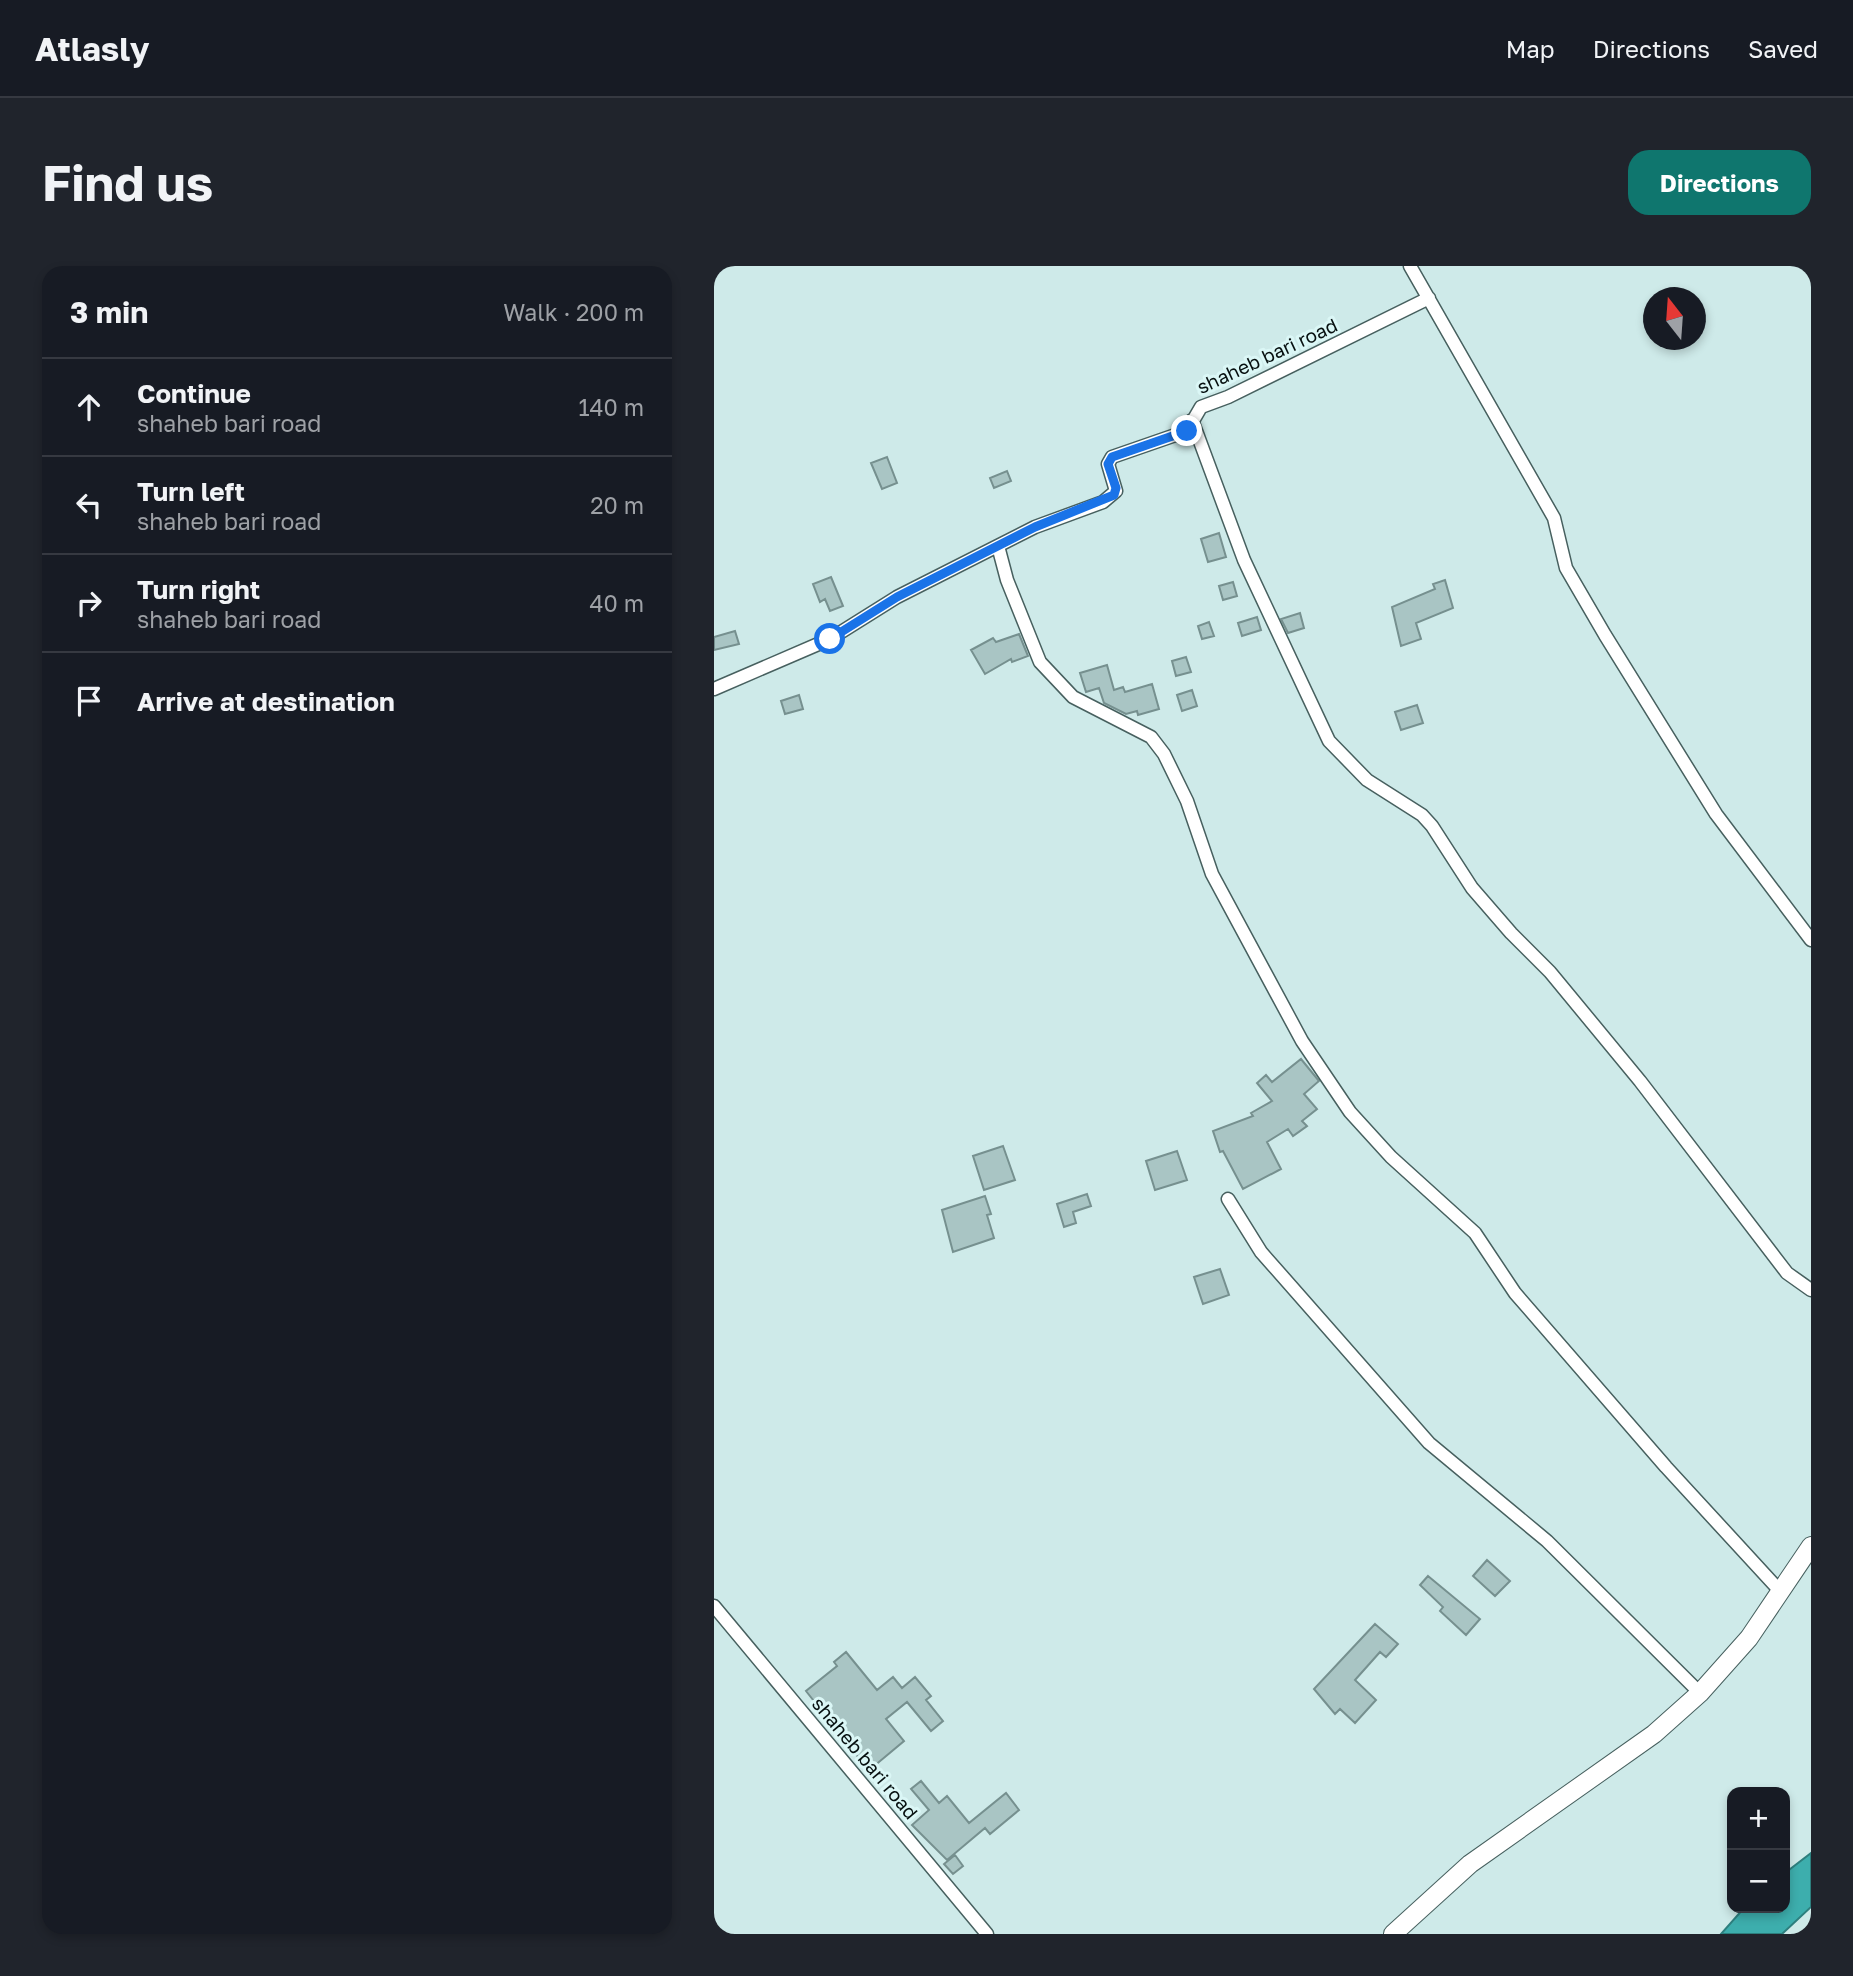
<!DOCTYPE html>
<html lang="en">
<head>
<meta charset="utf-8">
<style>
  body { margin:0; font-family:"Golos Text",sans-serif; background:#20242c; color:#f1f3f6 }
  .controls { position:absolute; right:21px; bottom:21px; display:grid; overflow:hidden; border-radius:14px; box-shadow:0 4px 10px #0003 }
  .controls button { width:63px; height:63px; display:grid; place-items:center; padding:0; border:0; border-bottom:2px solid #363941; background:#171b24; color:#f1f3f6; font:35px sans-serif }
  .compass { position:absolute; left:929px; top:21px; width:63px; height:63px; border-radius:50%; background:#171b24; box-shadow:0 4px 10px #0003; rotate:343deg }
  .stop { position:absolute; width:21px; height:21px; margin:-16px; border:5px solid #1a73e8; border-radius:50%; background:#fff }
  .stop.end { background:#1a73e8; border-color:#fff; box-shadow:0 2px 7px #0008 }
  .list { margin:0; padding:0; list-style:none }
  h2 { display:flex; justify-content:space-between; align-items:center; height:91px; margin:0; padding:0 28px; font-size:30px }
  h2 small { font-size:23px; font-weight:400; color:#9ea1a6 }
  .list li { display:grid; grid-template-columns:46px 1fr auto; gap:21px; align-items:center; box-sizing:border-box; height:98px; padding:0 28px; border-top:2px solid #363941 }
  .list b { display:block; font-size:26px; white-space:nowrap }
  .list p { margin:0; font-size:23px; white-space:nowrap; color:#9ea1a6 }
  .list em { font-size:23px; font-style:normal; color:#9ea1a6 }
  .icon { flex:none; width:38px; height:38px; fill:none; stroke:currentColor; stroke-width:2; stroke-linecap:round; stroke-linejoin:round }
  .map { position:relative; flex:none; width:1097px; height:1668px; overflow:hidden; border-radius:21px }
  header { display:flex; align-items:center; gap:42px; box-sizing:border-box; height:98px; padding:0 35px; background:#171b24; border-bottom:2px solid #363941 }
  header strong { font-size:33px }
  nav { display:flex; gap:38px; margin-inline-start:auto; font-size:24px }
  .intro { display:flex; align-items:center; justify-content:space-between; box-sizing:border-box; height:168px; padding:0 42px }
  h1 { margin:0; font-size:49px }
  .button { padding:18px 32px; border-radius:21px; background:#0f766e; color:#fff; font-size:24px; font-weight:700 }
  main { display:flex; gap:42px; padding:0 42px }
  aside { flex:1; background:#171b24; border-radius:21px; box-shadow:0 4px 10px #0003 }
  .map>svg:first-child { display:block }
  .water { fill:#3daead; stroke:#2d7f7e; stroke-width:2 }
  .building { fill:#a9c5c4; stroke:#76908f; stroke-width:2 }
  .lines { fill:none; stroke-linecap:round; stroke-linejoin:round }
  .street-casing { stroke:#47605f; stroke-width:15 }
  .secondary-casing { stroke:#47605f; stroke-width:20 }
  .street { stroke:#fff; stroke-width:12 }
  .secondary { stroke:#fff; stroke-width:18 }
  .route { stroke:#1a73e8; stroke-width:9 }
  .labels { text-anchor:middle; stroke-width:6; stroke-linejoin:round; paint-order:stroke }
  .street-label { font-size:19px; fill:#071010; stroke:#dbf7f6 }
</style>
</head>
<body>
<header>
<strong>Atlasly</strong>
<nav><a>Map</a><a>Directions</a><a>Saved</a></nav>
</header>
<div class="intro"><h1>Find us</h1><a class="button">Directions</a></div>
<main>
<aside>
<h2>3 min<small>Walk · 200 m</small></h2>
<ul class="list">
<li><svg class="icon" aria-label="ahead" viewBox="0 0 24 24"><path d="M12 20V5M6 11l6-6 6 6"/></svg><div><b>Continue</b><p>shaheb bari road</p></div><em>140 m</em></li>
<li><svg class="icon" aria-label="left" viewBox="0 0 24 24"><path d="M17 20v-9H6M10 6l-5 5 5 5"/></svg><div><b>Turn left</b><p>shaheb bari road</p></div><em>20 m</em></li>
<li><svg class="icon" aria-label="right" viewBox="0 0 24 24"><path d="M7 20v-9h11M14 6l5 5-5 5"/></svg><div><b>Turn right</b><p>shaheb bari road</p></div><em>40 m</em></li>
<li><svg class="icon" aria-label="arrive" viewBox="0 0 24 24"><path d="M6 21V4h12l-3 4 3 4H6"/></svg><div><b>Arrive at destination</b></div></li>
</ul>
</aside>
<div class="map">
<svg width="1097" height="1668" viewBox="0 0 1097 1668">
  <rect width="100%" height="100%" fill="#ceeae9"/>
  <path class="water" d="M1097 1587V1641L1068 1668H1007L1030 1642H1071V1607Z"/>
  <path class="building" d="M173 191 183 217 168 223 157 197Z
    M293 205 297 215 280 222 276 212Z
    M505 267 512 291 494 296 487 273Z
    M117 311 129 340 116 345 111 333 106 336 99 318Z
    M731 314 739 342 702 357 707 373 687 380 678 341 721 323 719 318Z
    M519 316 523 330 509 334 505 320Z
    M586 347 590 362 574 367 567 353Z
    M543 351 547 364 528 370 524 357Z
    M495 356 500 370 488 373 484 360Z
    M21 365 25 378 0 384V371Z
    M305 368 314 390 298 396 297 393 271 408 257 384 279 372 282 376Z
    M472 391 477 406 462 410 458 395Z
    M393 399 400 424 409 421 411 426 438 418 445 443 424 449 423 445 412 448 390 437 385 422 372 426 366 407Z
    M478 424 483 440 468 445 463 429Z
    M85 429 89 443 71 448 67 435Z
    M703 439 709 457 687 464 681 446Z
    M587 793 605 815 590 828 603 843 588 855 593 860 579 870 574 863 553 876 567 903 529 923 509 885 506 886 499 865 539 850 537 847 558 835 543 817 552 809 558 816Z
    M289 880 301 914 270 924 259 890Z
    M463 885 473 914 441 924 432 895Z
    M373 928 377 940 359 946 362 957 350 961 343 938Z
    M271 930 277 948 273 949 280 972 239 986 228 944Z
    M506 1003 515 1029 489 1038 480 1011Z
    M773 1294 796 1315 781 1330 759 1310Z
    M714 1310 766 1353 752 1369 726 1345 729 1341 706 1319Z
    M661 1358 684 1378 672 1391 666 1386 641 1414 662 1434 641 1457 626 1443 621 1448 600 1423Z
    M132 1386 163 1424 179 1411 188 1422 201 1411 217 1430 212 1434 229 1455 217 1465 193 1436 172 1453 190 1475 159 1501 156 1498 152 1501 92 1425 123 1400 120 1396Z
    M207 1515 225 1537 233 1530 255 1557 292 1527 305 1544 276 1568 271 1562 233 1594 198 1559 215 1544 197 1523Z
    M241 1589 249 1600 239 1608 230 1598Z"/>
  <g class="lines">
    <g class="street-casing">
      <path id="street" d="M696 0 840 252 852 302 891 369 1002 548 1097 674
        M478 154 530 294 615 475 653 514 708 549 718 560 758 622 797 667 836 706 926 815 1073 1007 1097 1024
        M284 280 293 314 326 396 359 431 437 471 450 488 473 535 498 608 588 775 636 846 677 891 761 967 801 1027 952 1201 1066 1325
        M0 423 116 373 183 331 321 261 389 236 402 225 394 198 398 191 473 165 487 141 514 131 715 32
        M514 933 547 986 715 1177 833 1275 986 1427
        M0 1340 273 1668"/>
    </g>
    <g class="secondary-casing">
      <path id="secondary" d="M679 1668 756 1598 940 1468 986 1427 1035 1372 1097 1280"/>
    </g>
    <use href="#street" class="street"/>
    <use href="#secondary" class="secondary"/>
  </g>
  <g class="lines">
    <path class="route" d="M116 373 183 331 321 261 400 229 402 222 394 198 398 191 473 165"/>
  </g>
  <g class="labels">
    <g class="street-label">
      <text transform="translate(553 90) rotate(-25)" y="7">shaheb bari road</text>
      <text transform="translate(151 1492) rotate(50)" y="7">shaheb bari road</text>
    </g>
  </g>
</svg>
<div class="controls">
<button>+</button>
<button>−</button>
</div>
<svg class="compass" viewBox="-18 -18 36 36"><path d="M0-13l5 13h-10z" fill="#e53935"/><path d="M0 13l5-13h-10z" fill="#9ea1a6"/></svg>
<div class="stop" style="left:116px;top:373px"></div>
<div class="stop end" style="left:473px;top:165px"></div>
</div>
</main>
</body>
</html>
